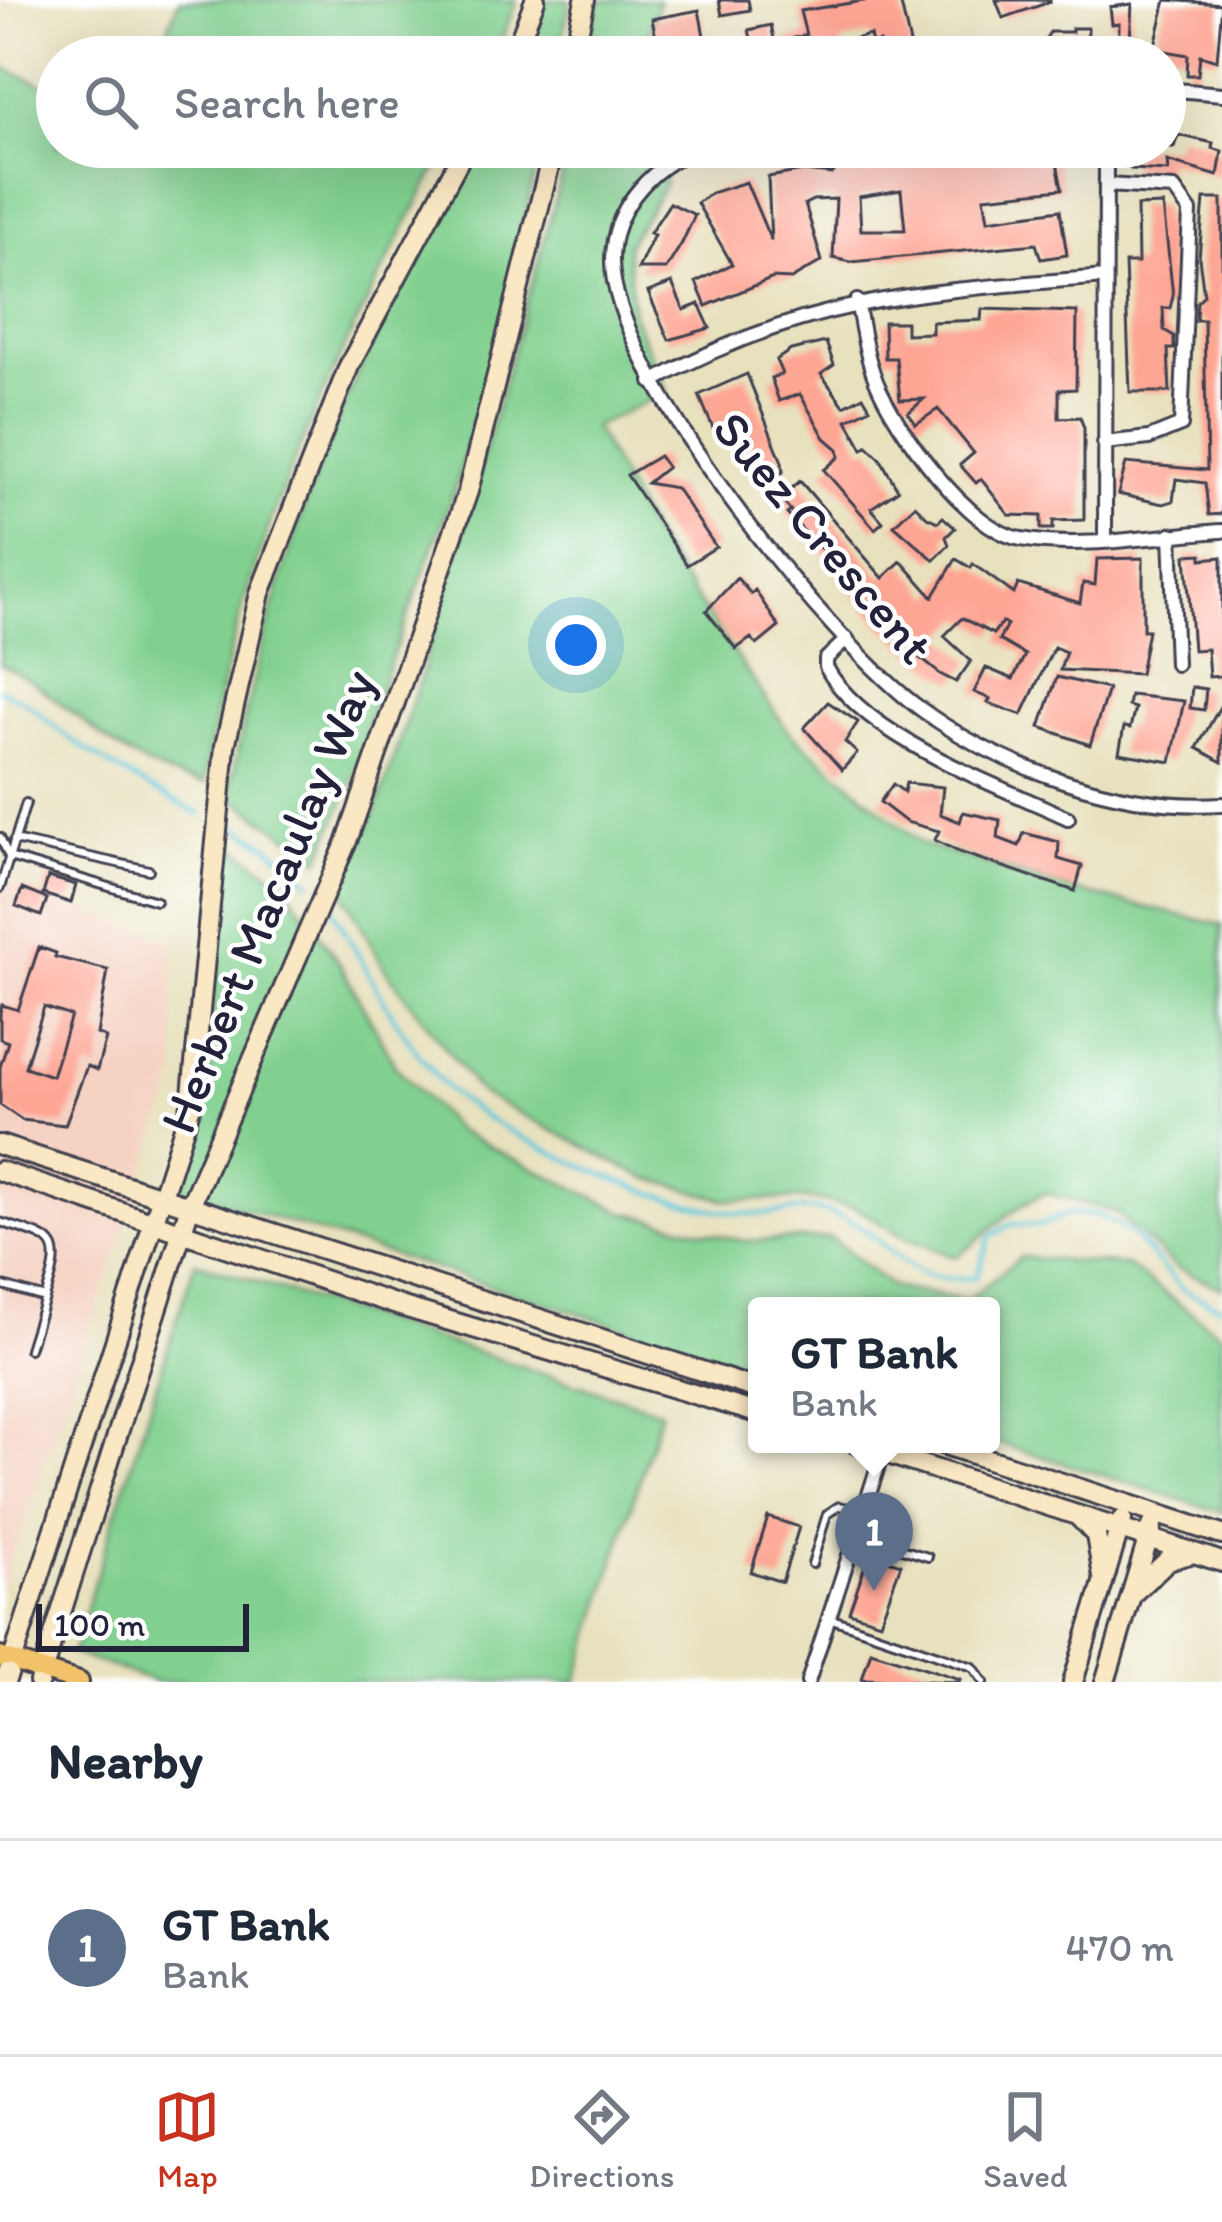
<!DOCTYPE html>
<html lang="en">
<head>
<meta charset="utf-8">
<style>
  body { margin:0; font-family:Itim,sans-serif; background:#f6f6f7; color:#1f2937 }
  .scale { position:absolute; left:36px; bottom:30px; width:213px; box-sizing:border-box; padding-left:12px; border:6px solid #22223b; border-top:0; font-size:33px; line-height:42px; white-space:nowrap; color:#22223b; -webkit-text-stroke:9px #fff; paint-order:stroke }
  .you { position:absolute; left:576px; top:645px; width:42px; height:42px; margin:-30px; border:9px solid #fff; border-radius:50%; background:#1a73e8; box-shadow:0 0 0 18px #1a73e833 }
  .badge { display:grid; place-items:center; width:78px; height:78px; border-radius:50%; background:#c8321e; color:#fff; font-size:39px; font-weight:700 }
  .pin { position:absolute; translate:-50% -99px; filter:drop-shadow(0 3px 6px #0008) }
  .pin::after { content:''; position:absolute; top:63px; width:42px; height:36px; background:inherit; clip-path:polygon(0 0,100% 0,50% 100%) }
  .popup { position:absolute; left:748px; top:1297px; width:252px; height:156px; box-sizing:border-box; display:grid; place-content:center; border-radius:12px; background:#fff; filter:drop-shadow(0 3px 9px #0005); font-size:39px; white-space:nowrap; color:#747a83 }
  .popup b { font-size:45px; color:#1f2937 }
  .popup::after { content:''; position:absolute; left:50%; top:100%; margin-left:-24px; border:24px solid transparent; border-top-color:#fff }
  .list { margin:0; padding:0; list-style:none }
  h2 { display:flex; justify-content:space-between; align-items:center; height:156px; margin:0; padding:0 48px; font-size:51px }
  h2 small { font-size:39px; font-weight:400; color:#747a83 }
  .list li { display:grid; grid-template-columns:78px 1fr auto; gap:36px; align-items:center; box-sizing:border-box; height:216px; padding:0 48px; border-top:3px solid #e0e1e3 }
  .list b { display:block; font-size:45px; white-space:nowrap }
  .list p { margin:0; font-size:39px; white-space:nowrap; color:#747a83 }
  .list em { font-size:39px; font-style:normal; color:#747a83 }
  .icon { flex:none; width:66px; height:66px; fill:none; stroke:currentColor; stroke-width:2; stroke-linecap:round; stroke-linejoin:round }
  .map { position:relative; flex:none; width:1222px; height:1682px; overflow:hidden }
  .search { position:absolute; background:#fff; box-shadow:0 12px 48px #0002; left:36px; right:36px; top:36px; height:132px; display:flex; align-items:center; gap:30px; box-sizing:border-box; padding:0 42px; border-radius:66px; color:#747a83; font-size:45px }
  .sheet { height:372px; background:#fff }
  nav { display:flex; justify-content:space-around; align-items:center; box-sizing:border-box; height:168px; border-top:3px solid #e0e1e3; background:#fff; font-size:33px; color:#747a83 }
  nav a { display:grid; justify-items:center; gap:6px }
  nav .on { color:#c8321e }
  .map>svg:first-child { display:block }
  .built { fill:#f5d2c2 }
  .green { fill:#81d08f; stroke:#527965; stroke-width:3 }
  .lines { fill:none; stroke-linecap:round; stroke-linejoin:round }
  .stream { stroke:#5dc6d9; stroke-width:4.5 }
  .building { fill:#fea694; fill-rule:evenodd }
  .service-casing { stroke:#403f4f; stroke-width:12 }
  .minor-casing { stroke:#403f4f; stroke-width:18 }
  .secondary-casing { stroke:#403f4f; stroke-width:24 }
  .primary-casing { stroke:#403f4f; stroke-width:24 }
  .service { stroke:#fff; stroke-width:6 }
  .minor { stroke:#fff; stroke-width:12 }
  .secondary { stroke:#fae7c3; stroke-width:18 }
  .primary { stroke:#f2c26a; stroke-width:18 }
  .secondary-bridge-casing { stroke:#403f4f; stroke-width:24; stroke-linecap:butt }
  .secondary-bridge { stroke:#fae7c3; stroke-width:18 }
  .labels { text-anchor:middle; stroke-width:9; stroke-linejoin:round; paint-order:stroke }
  .street-label { font-size:51px; fill:#22223b; stroke:#fff }
</style>
</head>
<body>
<div class="map">
<svg width="1222" height="1682" viewBox="0 0 1222 1682">
  <rect width="100%" height="100%" fill="#fff"/>
  <filter id="ink" filterUnits="userSpaceOnUse"><feTurbulence type="fractalNoise" baseFrequency=".00833" numOctaves="2"/><feDisplacementMap in="SourceGraphic" scale="24" xChannelSelector="R" yChannelSelector="G"/><feConvolveMatrix kernelMatrix="1 2 1 2 8 2 1 2 1" color-interpolation-filters="sRGB"/></filter>
  <filter id="wash" filterUnits="userSpaceOnUse"><feTurbulence type="fractalNoise" baseFrequency=".004" numOctaves="4" result="noise"/><feDisplacementMap in="SourceGraphic" scale="48" xChannelSelector="R" yChannelSelector="G"/><feGaussianBlur stdDeviation="2.7" result="paint"/><feColorMatrix in="noise" values="0 0 0 0 0 0 0 0 0 0 0 0 0 0 0 0 0 1.4 0 .05"/><feComposite in="paint" operator="in"/></filter>
  <g filter="url(#wash)">
    <rect width="100%" height="100%" fill="#e8e1be"/>
    <path class="built" d="M0 880 171 942 177 1075 0 1591Z"/>
    <path class="green" d="M179 0H517L495 57H157Z
      M545 0H570L559 57H522Z
      M598 0H659L642 57H587Z
      M0 66 57 91V147H448C339 348 235 555 204 784 104 764 79 701 0 664Z
      M479 147H540L511 287 457 483 366 727V748L320 859 229 795C259 631 307 474 381 324 411 264 449 207 479 147Z
      M570 147H658L665 185 627 245 633 315 667 392 594 427 652 535 788 731 923 845 1075 891 1222 925V1288L1177 1268 1114 1211 1045 1193C1010 1207 986 1236 956 1257L903 1237 856 1208 813 1199 727 1200 643 1177 480 1093 384 968 339 884 376 811 422 673Z
      M232 845 283 882 340 964 396 1067 457 1131 624 1212 744 1241 831 1238 892 1287 967 1301 1020 1257 1126 1265 1222 1335V1512L991 1441V1306H757V1369L180 1189 210 1077 213 958Z
      M195 1262 661 1411 577 1682H155L72 1653Z"/>
    <g class="lines">
      <path class="stream" d="M0 690C37 704 39 717 69 738 112 768 153 792 201 814
        M227 822 268 845 309 881
        M330 905C367 967 396 1034 447 1088 487 1130 633 1191 692 1205 711 1209 735 1214 755 1214 781 1215 800 1205 826 1212 895 1230 892 1289 976 1277L990 1237 1011 1224 1040 1226 1069 1213 1099 1215 1130 1232 1184 1291 1222 1307"/>
    </g>
    <g id="blocks">
      <path class="building" d="M719 0H748L750 10 722 15Z
        M870 0H900L913 57H882L879 42 872 44 870 35 841 42 845 57 755 55 749 30 771 25 775 43 806 35 800 11Z
        M996 0H1050V2L1003 18Z
        M1166 0 1222 4 1217 60 1200 55 1198 75H1187L1188 55 1154 49Z
        M1132 4 1130 39 1119 38V23L1112 24 1110 7Z
        M699 10 708 57H660L652 19Z
        M1072 28H1088L1087 57H1031L1032 44H1042L1050 32H1072Z
        M1178 135 1213 143 1212 148 1222 151 1218 176 1167 161 1168 171 1131 169 1130 147H1174Z
        M1019 147H1054L1062 189 984 197 988 220 1060 210 1067 255 1041 259 1036 244 851 262 833 258 836 199 813 200 805 204 822 261 791 279 773 278 706 306 696 282 732 264 697 203 711 193 746 182 771 241 768 177 803 171 832 174 839 166H893L901 159 962 157 961 153H1020ZM901 190 905 230H861L859 197Z
        M1204 199H1222V514L1209 515 1205 483 1176 479 1173 501 1163 504 1118 494 1126 463 1207 470 1204 320H1196L1197 302 1204 295 1199 258Z
        M670 203 695 215 682 243 666 269H638L654 235 650 233Z
        M1163 205 1173 296 1170 308H1163L1164 330 1174 336V349H1168L1170 392H1130L1125 263H1138L1137 206Z
        M672 283 684 310 699 304 710 328 669 340 648 292Z
        M982 309 1077 312 1076 389 1059 390V418L1080 417 1084 428V520L1053 521V529H1041V516L1009 515 981 479 976 483 960 465 974 453 938 409 916 424 908 413 924 399 900 400 896 358H885L884 322H906V334L932 333V322L981 320Z
        M826 342 834 365 821 374 844 406 863 396 870 408 847 420 863 449 867 446 880 458 898 490 871 508 883 522 875 529 824 470 839 457 838 449 825 438 800 394 779 401 771 378 782 374 776 360 791 350Z
        M747 374 782 462 783 472 761 483 730 426 715 433 699 395Z
        M659 456 667 467 647 483 676 488 716 547 687 565 627 475Z
        M800 481 883 578 901 561 933 597 956 559 971 568 973 564 1014 594 1018 584 1080 603 1083 583 1095 585 1097 559 1143 558V630H1148L1140 674 1060 670 1066 652 1054 647 1022 715 988 703 990 699 974 692 986 668 1013 679 1025 655 999 640 1007 625 1002 622 993 634 962 618 944 636 971 661 956 682 940 674 884 629 828 563 832 560 787 514 791 511 780 498Z
        M915 505 927 517 938 522 943 517 955 528 946 537 949 545 934 560 894 525Z
        M1202 554V559L1222 557V676L1209 677 1207 649 1193 650 1186 555Z
        M737 578 751 594 755 590 779 627 757 645 751 638 736 649 706 611Z
        M1057 677 1108 689 1090 745 1040 727Z
        M1192 687 1206 689 1204 710 1190 708Z
        M1130 695 1184 701 1171 762 1119 753 1124 727 1130 728 1135 708 1128 706Z
        M828 702 858 722 845 742 857 753 842 770 804 728Z
        M1222 703V762L1197 748Z
        M906 783 943 787 940 814 960 822 963 812 1000 820 998 838 1019 846 1024 833 1059 842 1058 859 1082 866 1075 891 959 852 935 840 939 831 906 822 880 802 893 784 904 792Z
        M48 877 76 885 71 903 43 894Z
        M22 889 47 899 41 916 16 906Z
        M39 947 56 953 55 957 108 970 97 1034 106 1038 97 1070 87 1066 65 1125 22 1120 0 1105V1067L8 1042 0 1039V1012L2 1005 18 1010ZM44 1007 71 1016 52 1076 25 1067Z
        M768 1517 799 1527 782 1582 751 1572Z
        M869 1554 901 1564 880 1622 849 1612Z
        M871 1651 960 1679 959 1682 862 1679Z"/>
    </g>
  </g>
  <g filter="url(#ink)">
    <use href="#blocks" fill-opacity="0" stroke="#403f4f" stroke-width="3"/>
    <g class="lines">
      <g class="service-casing">
        <path id="service" d="M0 837 9 857 156 901
          M14 840 149 870
          M0 888 26 803
          M0 1222C56 1240 65 1238 45 1298
          M0 1285 45 1298 29 1349
          M859 1536 928 1557
          M812 1564 827 1514 839 1506 863 1511
          M832 1619 973 1667 984 1682"/>
      </g>
      <g class="minor-casing">
        <path id="minor" d="M1165 89 1222 94
          M704 147C656 162 613 204 612 259 610 371 831 645 922 710 1002 768 1122 811 1222 804
          M857 301C862 328 866 356 876 381 895 428 969 531 1021 539 1084 550 1158 535 1222 531
          M652 382C809 295 932 291 1105 277
          M1104 443 1149 438 1181 425 1190 211 1174 189 1106 185
          M1171 534 1176 664
          M1105 538 1106 147
          M847 639 826 659V667C863 737 997 785 1068 818
          M808 1682 885 1445"/>
      </g>
      <g class="secondary-casing">
        <path id="secondary" d="M513 57 535 0
          M573 57 585 0
          M0 1145 757 1389
          M0 1171 400 1306 757 1413
          M857 1444 1222 1562
          M942 1444 1222 1535
          M1078 1516 1096 1535 1103 1577
          M1131 1595 1168 1560 1194 1553
          M8 1674 191 1106 225 746 260 593 349 366 466 147
          M39 1682 190 1206 347 841 468 491 554 147
          M1073 1682 1122 1520
          M1105 1682 1152 1526"/>
      </g>
      <g class="primary-casing">
        <path id="primary" d="M0 1657 79 1682"/>
      </g>
      <use href="#service" class="service"/>
      <use href="#minor" class="minor"/>
      <use href="#secondary" class="secondary"/>
      <use href="#primary" class="primary"/>
      <g class="secondary-bridge-casing">
        <path id="secondary-bridge" d="M5 1682 8 1674"/>
      </g>
      <use href="#secondary-bridge" class="secondary-bridge"/>
    </g>
  </g>
  <g class="labels">
    <g class="street-label">
      <text transform="translate(824 537) rotate(50)" y="18">Suez Crescent</text>
      <text transform="translate(267 901) rotate(-68)" y="18">Herbert Macaulay Way</text>
    </g>
  </g>
</svg>
<div class="scale">100 m</div>
<div class="you"></div>
<div class="pin badge" style="left:874px;top:1591px;background:#5c6f8a">1</div>
<div class="popup"><b>GT Bank</b>Bank</div>
<div class="search"><svg class="icon" aria-label="search" viewBox="0 0 24 24"><circle cx="10" cy="10" r="6"/><path d="M15 15l6 6"/></svg>Search here</div>
</div>
<section class="sheet">
<h2>Nearby<small></small></h2>
<ul class="list">
<li><span class="badge" style="background:#5c6f8a">1</span><div><b>GT Bank</b><p>Bank</p></div><em>470 m</em></li>
</ul>
</section>
<nav>
<a class="on"><svg class="icon" aria-label="map" viewBox="0 0 24 24"><path d="M3 6l6-2 6 2 6-2v14l-6 2-6-2-6 2zM9 4v14M15 6v14"/></svg>Map</a>
<a><svg class="icon" aria-label="directions" viewBox="0 0 24 24"><path d="M12 3l9 9-9 9-9-9zM9 14v-3h6M13 9l2 2-2 2"/></svg>Directions</a>
<a><svg class="icon" aria-label="saved" viewBox="0 0 24 24"><path d="M7 4h10v16l-5-4-5 4z"/></svg>Saved</a>
</nav>
</body>
</html>
